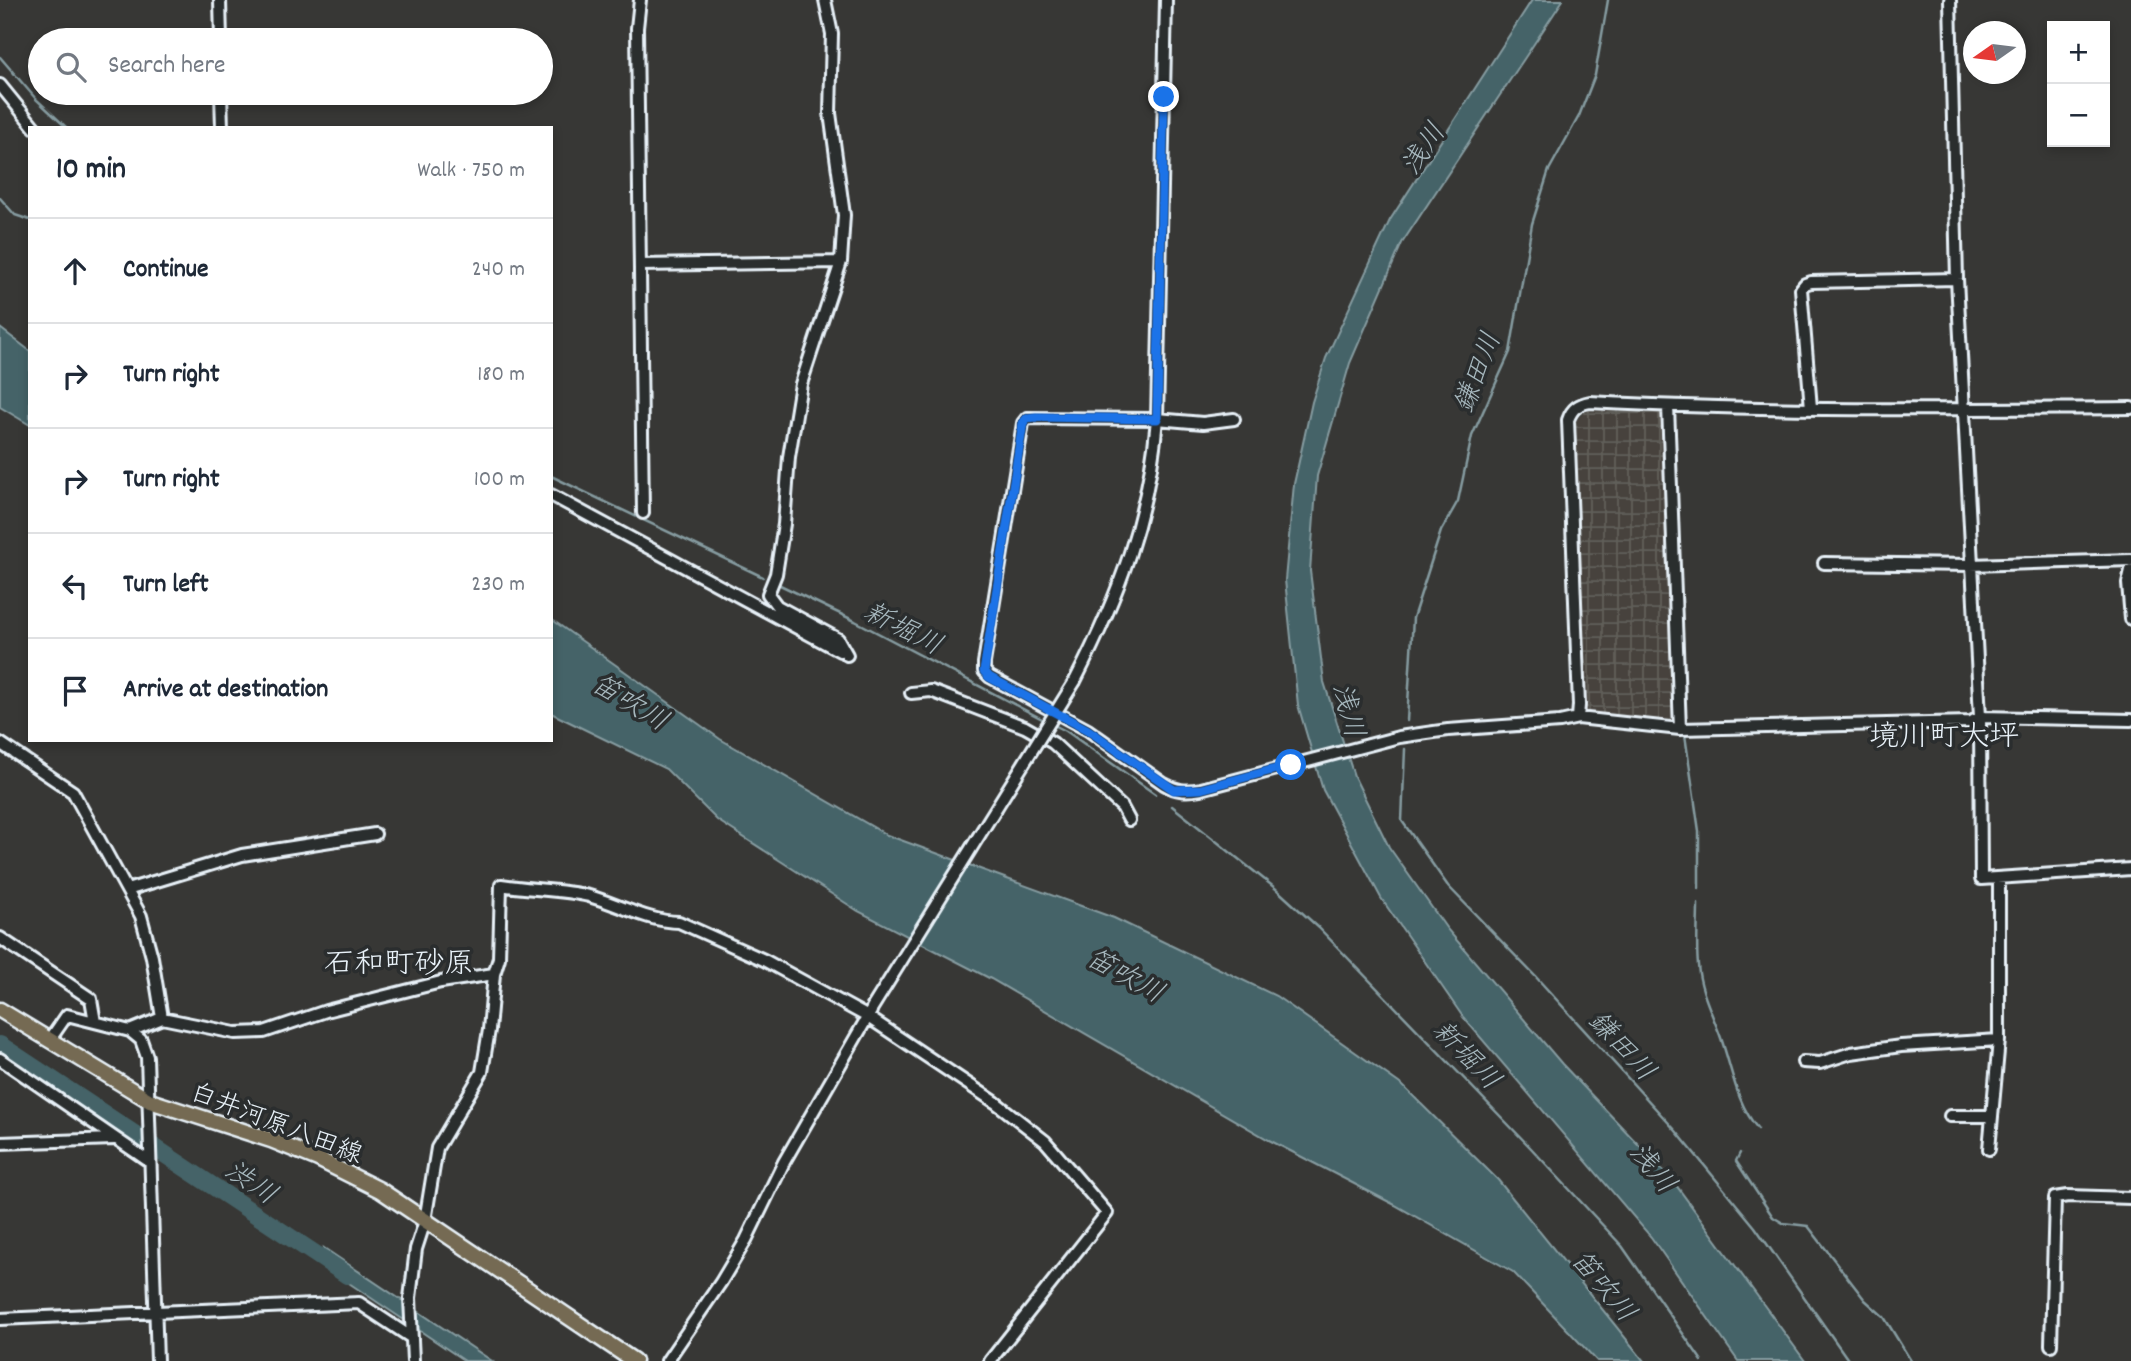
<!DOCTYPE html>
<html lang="en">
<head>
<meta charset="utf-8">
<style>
  body { margin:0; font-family:Dekko,"Klee One",sans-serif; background:#f2f2f3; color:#1f2937 }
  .controls { position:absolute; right:21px; top:21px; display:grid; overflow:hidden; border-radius:0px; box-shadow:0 4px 10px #0003 }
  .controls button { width:63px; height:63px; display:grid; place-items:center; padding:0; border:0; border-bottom:2px solid #e0e1e3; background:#fff; color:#1f2937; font:35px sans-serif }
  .compass { position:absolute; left:1963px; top:21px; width:63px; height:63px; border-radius:50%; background:#fff; box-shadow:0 4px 10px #0003; rotate:256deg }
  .stop { position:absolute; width:21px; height:21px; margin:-16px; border:5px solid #1a73e8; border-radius:50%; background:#fff }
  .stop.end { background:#1a73e8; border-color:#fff; box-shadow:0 2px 7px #0008 }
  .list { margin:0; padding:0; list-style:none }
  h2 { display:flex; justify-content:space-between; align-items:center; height:91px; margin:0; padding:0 28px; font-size:30px }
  h2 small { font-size:23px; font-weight:400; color:#747a83 }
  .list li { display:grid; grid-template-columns:46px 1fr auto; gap:21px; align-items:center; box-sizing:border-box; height:105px; padding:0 28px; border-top:2px solid #e0e1e3 }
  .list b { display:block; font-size:26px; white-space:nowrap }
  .list em { font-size:23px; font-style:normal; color:#747a83 }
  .icon { flex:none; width:38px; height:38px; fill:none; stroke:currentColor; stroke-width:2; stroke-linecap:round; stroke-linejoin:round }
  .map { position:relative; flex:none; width:2131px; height:1361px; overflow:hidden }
  .search { position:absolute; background:#fff; box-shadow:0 4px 10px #0003; left:28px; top:28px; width:525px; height:77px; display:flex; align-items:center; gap:18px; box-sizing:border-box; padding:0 24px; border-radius:38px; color:#747a83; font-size:26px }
  .panel { position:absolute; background:#fff; box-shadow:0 4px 10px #0003; left:28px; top:126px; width:525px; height:616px; border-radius:0px }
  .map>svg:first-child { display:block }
  .industrial { fill:url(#industrial-grid) }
  .water { fill:#456367; stroke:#869ca1; stroke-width:2 }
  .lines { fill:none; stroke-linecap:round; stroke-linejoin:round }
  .stream { stroke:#869ca1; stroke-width:2.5 }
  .river { stroke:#456367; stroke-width:18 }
  .minor-casing { stroke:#e8f1f8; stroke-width:16 }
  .major-casing { stroke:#e8f1f8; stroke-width:19 }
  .minor { stroke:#2a2d2e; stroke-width:10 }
  .major { stroke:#746b52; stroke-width:14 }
  .minor-bridge-casing { stroke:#e8f1f8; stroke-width:16; stroke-linecap:butt }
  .minor-bridge { stroke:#2a2d2e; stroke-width:10 }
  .route { stroke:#1a73e8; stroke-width:9 }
  .labels { text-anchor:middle; stroke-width:7; stroke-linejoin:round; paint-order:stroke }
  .street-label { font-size:26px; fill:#e8f1f8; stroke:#2a2d2e }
  .water-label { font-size:28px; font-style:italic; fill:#a7b8be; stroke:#2a2d2e }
  .quarter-label { font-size:30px; fill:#e8f1f8; stroke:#2a2d2e }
</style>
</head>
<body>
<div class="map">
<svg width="2131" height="1361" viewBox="0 0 2131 1361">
  <defs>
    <pattern id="industrial-grid" width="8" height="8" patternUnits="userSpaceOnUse" patternTransform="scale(1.75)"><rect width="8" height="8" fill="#46433d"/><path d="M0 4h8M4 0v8" fill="none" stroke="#615f5a"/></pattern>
  </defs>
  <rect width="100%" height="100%" fill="#373735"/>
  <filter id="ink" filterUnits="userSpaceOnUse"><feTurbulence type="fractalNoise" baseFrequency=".0143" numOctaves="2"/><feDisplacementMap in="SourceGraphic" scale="14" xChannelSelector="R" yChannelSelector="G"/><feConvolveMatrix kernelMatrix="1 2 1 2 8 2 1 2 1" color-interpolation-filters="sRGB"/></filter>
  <g filter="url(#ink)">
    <path class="industrial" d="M1586 410 1664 413 1672 720 1586 714 1576 421Z"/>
    <path class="water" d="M1532 0H1563L1402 243 1350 363 1317 476 1310 571 1324 682 1354 776 1389 847 1447 929 1562 1064 1673 1181 1805 1361H1738L1651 1237 1463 1017 1381 898 1323 790 1298 705 1285 580 1294 484 1312 402 1326 358 1390 220Z
      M0 328 30 351V425L0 407Z
      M551 619 720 739 887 835 1114 918 1276 996 1403 1086 1498 1180 1644 1361H1597L1513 1272 1395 1205 1269 1140 991 979 858 911 717 820 666 769 551 713Z
      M324 1248 492 1361H465L328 1269Z"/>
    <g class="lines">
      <path class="stream" d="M0 57 36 99 67 128
        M0 198 15 215 30 220
        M1674 411 1677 520
        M551 476 763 577
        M778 584 855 621 1046 721
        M1407 721 1413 618 1441 531 1458 501 1472 436 1510 352 1532 224 1549 170 1579 116 1595 75 1608 0
        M1052 724 1066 731 1155 794
        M1685 735 1699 831V888
        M1405 749 1402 821 1448 886 1535 976 1676 1131 1755 1227 1849 1361
        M1172 806 1275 888 1319 928 1530 1147 1622 1246 1702 1361
        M1698 904C1698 924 1696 945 1698 965 1700 991 1712 1013 1721 1038 1732 1069 1736 1103 1758 1129
        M1740 1153 1736 1161 1773 1217 1783 1223 1808 1226 1865 1300 1884 1317 1911 1361"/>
      <path class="river" d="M0 1045 347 1275"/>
      <g class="minor-casing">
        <path id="minor" d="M220 0 221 40
          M640 0 637 28 643 513
          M825 0 832 34 830 113 844 215 841 262 801 384 789 457 784 524 776 574 768 594 777 606 838 639 847 655
          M1950 0 1957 279 1980 717 1981 879 2131 869
          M0 85 35 128
          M221 93 222 128
          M640 265 841 262
          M1668 406 1680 729
          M1811 408 1801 289 1805 284 1811 282 1957 279
          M1234 419 1203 423 1157 419 1027 418 1023 423 984 663V671L990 677 1088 730 1164 784C1176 791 1186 792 1201 789L1399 737 1448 730 1560 722 1578 718 1579 705 1568 420C1572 408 1579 404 1590 402 1770 412 1951 409 2131 408
          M551 495 840 651
          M1824 563 1971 565 2131 560
          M2131 570 2128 583 2131 619
          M1075 681C1119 595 1149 516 1157 419L1166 0
          M911 693 931 691 1025 727 1053 743 1122 807 1129 820
          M1578 718 1680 729 1971 722 1980 717 2131 720
          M0 743 73 792 141 916 152 957 162 1018
          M127 890 242 855 375 834
          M0 938 91 999 95 1022
          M130 1031 162 1018 235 1033 264 1032 326 1011 441 982 494 974
          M49 1041 67 1015 130 1031 141 1040 147 1057 157 1361
          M0 1059 150 1162
          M1803 1062 1820 1063 1851 1053 1901 1046 1999 1040
          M1950 1116H1992
          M0 1143 114 1139
          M1989 1149 1999 1040V879
          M0 1319 359 1303 412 1338
          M2051 1345 2055 1198 2068 1196 2131 1198
          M413 1361 410 1298 416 1249 425 1221 437 1148 482 1072 489 1030 494 974 499 958 501 885C530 890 561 889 589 896 618 904 649 922 679 922L764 960 868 1017 995 1102 1045 1141 1107 1213 990 1361
          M667 1361 721 1282 746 1240 784 1162 871 1011"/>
      </g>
      <g class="major-casing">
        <path id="major" d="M0 1010 150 1101 271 1140 318 1159 380 1190 634 1361"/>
      </g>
      <use href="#minor" class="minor"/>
      <use href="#major" class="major"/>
      <g class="minor-bridge-casing">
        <path id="minor-bridge" d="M872 1008 1075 681"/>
      </g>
      <use href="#minor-bridge" class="minor-bridge"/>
    </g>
  </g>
  <g class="lines" filter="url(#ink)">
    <path class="route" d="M1164 97 1157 419 1036 417 1027 418 1023 423 984 671 989 677 1088 730 1174 790 1201 789 1291 765"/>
  </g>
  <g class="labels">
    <g class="street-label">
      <text transform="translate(277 1122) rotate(21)" y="9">白井河原八田線</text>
    </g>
    <g class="water-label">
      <text transform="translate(1422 148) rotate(-56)" y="10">浅川</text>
      <text transform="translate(1476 372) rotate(-69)" y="10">鎌田川</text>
      <text transform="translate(904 627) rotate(27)" y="10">新堀川</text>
      <text transform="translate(631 701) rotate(31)" y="10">笛吹川</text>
      <text transform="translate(1350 710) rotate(75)" y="10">浅川</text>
      <text transform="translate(1126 974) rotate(29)" y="10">笛吹川</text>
      <text transform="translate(1623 1045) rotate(47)" y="10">鎌田川</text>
      <text transform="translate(1468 1054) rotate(46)" y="10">新堀川</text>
      <text transform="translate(1654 1167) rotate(50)" y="10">浅川</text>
      <text transform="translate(252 1181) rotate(34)" y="10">渋川</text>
      <text transform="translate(1605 1285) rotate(50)" y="10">笛吹川</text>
    </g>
    <g class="quarter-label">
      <text x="1944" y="745">境川町大坪</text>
      <text x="399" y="972">石和町砂原</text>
    </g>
  </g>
</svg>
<div class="controls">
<button>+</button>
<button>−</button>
</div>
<svg class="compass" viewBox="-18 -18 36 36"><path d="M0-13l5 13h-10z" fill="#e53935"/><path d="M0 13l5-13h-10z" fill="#747a83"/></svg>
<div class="stop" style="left:1291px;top:765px"></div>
<div class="stop end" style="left:1164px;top:97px"></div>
<div class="search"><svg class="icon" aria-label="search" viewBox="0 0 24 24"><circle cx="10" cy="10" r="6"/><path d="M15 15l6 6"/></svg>Search here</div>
<section class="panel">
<h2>10 min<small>Walk · 750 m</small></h2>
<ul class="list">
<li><svg class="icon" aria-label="ahead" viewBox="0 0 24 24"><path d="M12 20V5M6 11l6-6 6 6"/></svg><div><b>Continue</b></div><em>240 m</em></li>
<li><svg class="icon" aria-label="right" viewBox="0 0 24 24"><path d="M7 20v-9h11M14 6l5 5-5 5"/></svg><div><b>Turn right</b></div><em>180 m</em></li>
<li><svg class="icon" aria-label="right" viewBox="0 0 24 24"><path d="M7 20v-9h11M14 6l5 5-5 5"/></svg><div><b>Turn right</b></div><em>100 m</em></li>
<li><svg class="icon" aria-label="left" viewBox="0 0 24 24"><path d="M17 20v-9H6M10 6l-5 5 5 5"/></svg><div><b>Turn left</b></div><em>230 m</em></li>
<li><svg class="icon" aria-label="arrive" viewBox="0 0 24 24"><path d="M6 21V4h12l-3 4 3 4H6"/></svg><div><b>Arrive at destination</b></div></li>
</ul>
</section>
</div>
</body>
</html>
